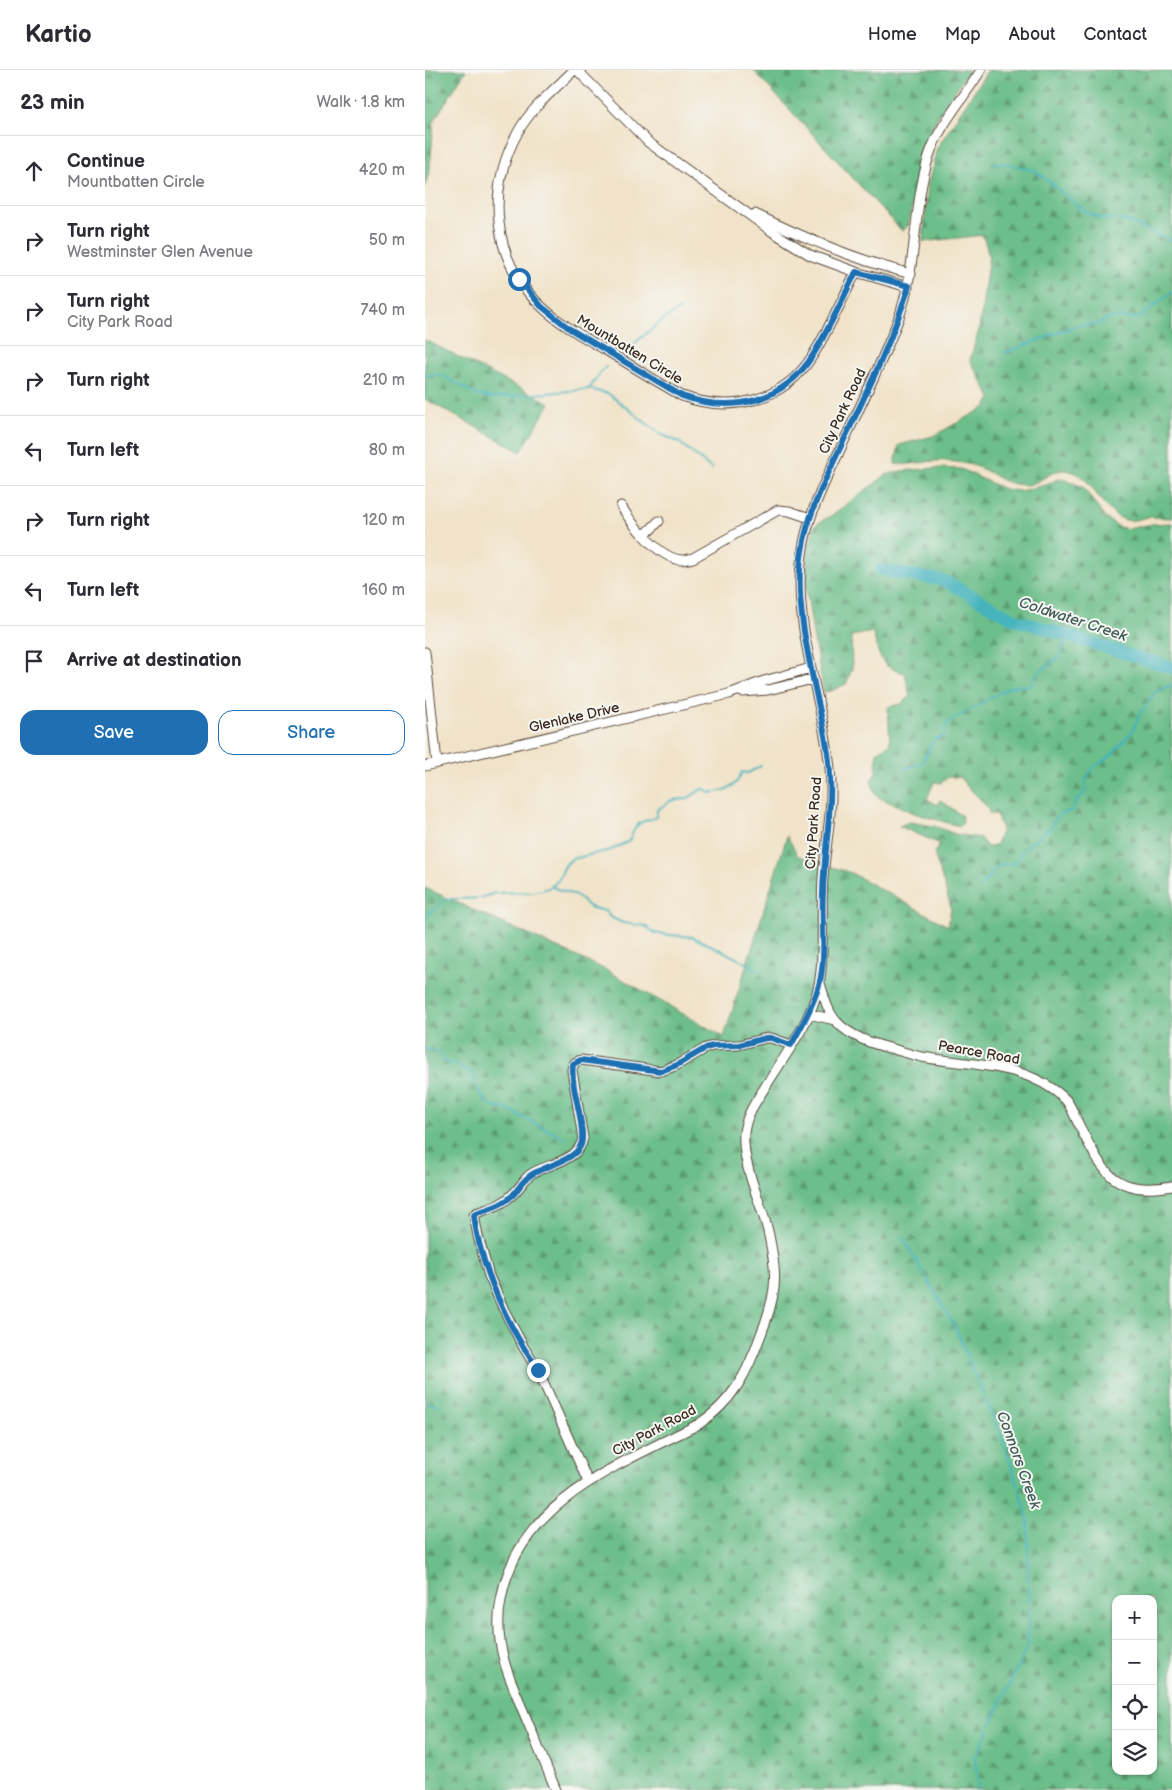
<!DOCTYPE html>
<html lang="en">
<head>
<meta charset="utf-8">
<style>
  body { margin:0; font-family:"Balsamiq Sans",sans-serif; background:#f2f2f3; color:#2b2b33 }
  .controls { position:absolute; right:15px; bottom:15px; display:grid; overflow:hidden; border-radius:10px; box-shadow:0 1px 4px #0004 }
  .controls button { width:45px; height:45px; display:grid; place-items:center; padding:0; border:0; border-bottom:1px solid #e1e1e2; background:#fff; color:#2b2b33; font:25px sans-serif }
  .stop { position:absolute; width:15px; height:15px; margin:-11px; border:4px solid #1f6fb2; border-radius:50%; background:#fff }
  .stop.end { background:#1f6fb2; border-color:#fff; box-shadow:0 1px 5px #0008 }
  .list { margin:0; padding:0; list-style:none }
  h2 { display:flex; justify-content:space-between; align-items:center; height:65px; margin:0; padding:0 20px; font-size:21px }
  h2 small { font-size:16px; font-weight:400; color:#7c7c81 }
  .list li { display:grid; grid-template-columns:32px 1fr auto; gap:15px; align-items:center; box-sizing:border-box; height:70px; padding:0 20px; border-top:1px solid #e1e1e2 }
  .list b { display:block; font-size:19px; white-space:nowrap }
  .list p { margin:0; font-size:16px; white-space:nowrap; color:#7c7c81 }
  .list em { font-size:16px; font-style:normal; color:#7c7c81 }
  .actions { display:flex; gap:10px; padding:15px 20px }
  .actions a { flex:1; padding:11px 0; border:1px solid #1f6fb2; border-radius:15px; text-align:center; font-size:18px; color:#1f6fb2 }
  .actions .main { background:#1f6fb2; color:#fff }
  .icon { flex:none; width:28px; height:28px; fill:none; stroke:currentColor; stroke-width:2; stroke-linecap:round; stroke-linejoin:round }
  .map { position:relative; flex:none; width:747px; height:1720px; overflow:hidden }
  header { display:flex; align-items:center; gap:30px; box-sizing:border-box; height:70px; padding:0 25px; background:#fff; border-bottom:1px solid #e1e1e2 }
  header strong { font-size:24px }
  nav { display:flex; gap:28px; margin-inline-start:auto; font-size:18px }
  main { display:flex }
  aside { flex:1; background:#fff }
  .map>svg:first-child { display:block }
  .forest { fill:url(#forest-firs); stroke:#547454; fill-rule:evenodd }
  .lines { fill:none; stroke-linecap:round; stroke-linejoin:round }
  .stream { stroke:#45b4bd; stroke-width:2 }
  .river { stroke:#45b4bd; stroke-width:12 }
  .minor-casing { stroke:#564638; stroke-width:11 }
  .minor { stroke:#fff; stroke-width:9 }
  .route { stroke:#1f6fb2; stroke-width:6 }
  .labels { text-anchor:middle; stroke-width:4; stroke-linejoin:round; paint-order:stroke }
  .street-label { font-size:14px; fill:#3b2a1e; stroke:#f6f6f2 }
  .water-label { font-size:15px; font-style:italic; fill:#3e5a56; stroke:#f6f6f2 }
</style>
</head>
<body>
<header>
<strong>Kartio</strong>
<nav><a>Home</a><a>Map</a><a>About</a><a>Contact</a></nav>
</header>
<main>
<aside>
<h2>23 min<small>Walk · 1.8 km</small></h2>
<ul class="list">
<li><svg class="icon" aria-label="ahead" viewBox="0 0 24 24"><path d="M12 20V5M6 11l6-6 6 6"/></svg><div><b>Continue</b><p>Mountbatten Circle</p></div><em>420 m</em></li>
<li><svg class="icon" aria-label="right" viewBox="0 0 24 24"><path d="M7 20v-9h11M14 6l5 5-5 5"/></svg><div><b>Turn right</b><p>Westminster Glen Avenue</p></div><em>50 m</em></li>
<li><svg class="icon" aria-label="right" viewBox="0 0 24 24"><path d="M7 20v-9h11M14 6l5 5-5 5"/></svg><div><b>Turn right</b><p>City Park Road</p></div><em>740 m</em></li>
<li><svg class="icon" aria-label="right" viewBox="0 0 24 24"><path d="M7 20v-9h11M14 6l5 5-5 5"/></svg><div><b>Turn right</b></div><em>210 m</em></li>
<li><svg class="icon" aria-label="left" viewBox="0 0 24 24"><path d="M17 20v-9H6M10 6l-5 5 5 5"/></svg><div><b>Turn left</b></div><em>80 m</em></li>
<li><svg class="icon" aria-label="right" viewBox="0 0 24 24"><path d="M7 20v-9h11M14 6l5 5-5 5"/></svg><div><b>Turn right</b></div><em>120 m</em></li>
<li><svg class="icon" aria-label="left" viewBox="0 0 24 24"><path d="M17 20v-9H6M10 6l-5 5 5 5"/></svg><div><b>Turn left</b></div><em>160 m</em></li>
<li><svg class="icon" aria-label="arrive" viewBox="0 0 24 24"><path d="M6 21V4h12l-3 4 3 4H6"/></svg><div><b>Arrive at destination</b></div></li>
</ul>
<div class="actions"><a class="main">Save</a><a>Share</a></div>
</aside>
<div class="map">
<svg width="747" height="1720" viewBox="0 0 747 1720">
  <defs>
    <pattern id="forest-firs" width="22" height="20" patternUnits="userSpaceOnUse" patternTransform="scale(1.25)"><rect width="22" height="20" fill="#6cbe8a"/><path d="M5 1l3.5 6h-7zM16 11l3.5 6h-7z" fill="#5a9b70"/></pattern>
  </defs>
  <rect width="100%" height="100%" fill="#f6f6f2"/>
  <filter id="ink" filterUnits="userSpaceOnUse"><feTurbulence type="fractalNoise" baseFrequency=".02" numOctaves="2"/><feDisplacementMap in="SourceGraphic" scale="10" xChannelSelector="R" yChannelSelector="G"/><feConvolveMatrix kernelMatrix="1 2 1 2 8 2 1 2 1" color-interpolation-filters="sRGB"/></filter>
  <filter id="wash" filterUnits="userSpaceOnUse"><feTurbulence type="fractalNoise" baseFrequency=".0096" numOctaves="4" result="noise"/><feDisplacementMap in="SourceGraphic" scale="20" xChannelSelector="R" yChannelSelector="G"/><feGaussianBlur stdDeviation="1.12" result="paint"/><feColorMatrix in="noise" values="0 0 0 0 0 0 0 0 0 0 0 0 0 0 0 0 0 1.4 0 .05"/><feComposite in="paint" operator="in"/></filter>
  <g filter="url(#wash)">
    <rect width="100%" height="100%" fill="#f1e3c9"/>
    <path class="forest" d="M0 0H41L9 51 5 98 0 117Z
      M328 0H544L511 50 501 73 483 156 477 161Z
      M563 0H747V448C739 448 732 447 724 447 715 448 706 453 698 449 674 440 668 404 641 400 626 398 616 415 599 415 576 414 571 404 553 397 545 394 532 392 523 391 506 389 488 396 470 394L474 375 508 366 561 337 566 328 545 290 554 260 564 186 558 165 498 172 503 114 512 78Z
      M0 270 125 333 96 382 0 329Z
      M511 398 536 399 579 419 595 421 621 415 635 408 658 417 680 448 694 457 703 459 727 454 747 453V1720H0V818L179 899 299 967 362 766 373 786 426 803 523 856 526 837 509 783 515 774 474 756 485 752 509 756 530 764 555 768 562 777H567L571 775 577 759 571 744H565C559 728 544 722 535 707H523L516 713 509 712 502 729 513 735 515 730 517 731 537 746 538 753 534 756 492 744 455 728 450 724 446 710 451 703 452 682 465 674 463 637 476 634 485 627 480 603C454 597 454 586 448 562L426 566 427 599 421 614 406 621 399 622 388 565 381 516 383 482 390 455 407 445 461 405 476 401ZM691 1529H728V1701H691Z"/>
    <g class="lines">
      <path class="stream" d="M568 93 584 94 611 101 661 142 675 148 702 151 747 171
        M205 277 239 249 255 239
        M579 283 653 255 674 254 685 248H714L747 222
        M0 305H17L52 325 68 328 164 319 184 324 235 364 254 372 287 399
        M164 319 176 302 181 297
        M479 699 497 693 509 669 518 667 522 653 585 617 606 615 609 606 634 587 643 566
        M127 817 152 826 164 837 180 841 185 847 198 853 220 856 230 863 235 864 267 867 294 879 334 900
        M555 817 574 795 591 793 599 779 627 756 633 745 648 740 651 731 660 723 661 708 668 698 685 686 707 662 715 643 731 621 747 615
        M0 847C6 840 14 837 20 829 32 829 44 829 55 828 61 827 65 824 70 823 89 821 109 826 127 816 138 809 136 795 147 789L186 780 204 771C207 766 209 756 215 753 220 750 226 750 231 747L232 740 247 730 262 729 278 718 285 723C301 720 311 719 317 702L323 703 336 696
        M0 979 15 983 19 991 24 994H31L48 1004C53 1023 59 1039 81 1039L139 1068
        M477 1166 531 1259 579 1374 603 1447V1575L550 1688 553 1720
        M0 1332 12 1335"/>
      <path class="river" d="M456 500 520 511 589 549 747 598"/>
    </g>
  </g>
  <g filter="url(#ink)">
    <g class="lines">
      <g class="minor-casing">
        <path id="minor" d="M149 0C130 19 106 38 93 62 61 120 67 190 116 236 135 254 157 266 179 279 205 295 231 311 257 326 306 344 360 331 388 285 404 259 417 230 431 202
          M152 0 223 72 348 162 385 185 431 202 483 217
          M330 144C381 169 431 190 486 204
          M196 436C207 454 234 488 256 490 260 490 264 489 268 488L353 440 364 441 385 448
          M220 465 234 451
          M0 582 12 693
          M317 622 343 620 388 609
          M0 696 304 624 339 611 386 598
          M395 913C399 926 402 941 411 951 425 967 448 974 468 979 478 982 488 985 497 987 546 996 601 992 640 1029 646 1035 650 1047 654 1055 678 1102 688 1126 747 1116
          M384 944 410 950
          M163 1412 113 1300 99 1278 79 1240 64 1206 53 1166 49 1145 51 1143C65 1138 77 1136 88 1124 95 1118 99 1109 106 1104 123 1093 154 1092 158 1068L147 1000C148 994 149 992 156 990L236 1001 252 995 281 978 288 976 314 975 341 968H346L366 975
          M131 1720C119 1692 108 1664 96 1636 91 1622 84 1608 80 1594 74 1574 72 1550 76 1530 92 1432 196 1394 274 1354 307 1332 322 1304 335 1267 341 1252 347 1235 349 1218 351 1199 347 1180 343 1161 335 1129 317 1096 319 1063 321 1043 334 1027 344 1011 365 978 393 941 396 901 399 870 396 838 398 807 401 771 409 735 405 699 398 629 367 554 377 484 382 448 398 415 414 382 434 338 456 295 473 250 493 196 487 139 504 86 514 55 539 28 556 0"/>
      </g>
      <use href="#minor" class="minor"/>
    </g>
  </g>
  <g class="lines" filter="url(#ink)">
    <path class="route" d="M94 209 116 236 145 259 257 326C307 344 359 332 388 285 404 259 417 230 431 202L484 216C467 271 442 322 417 374 401 408 383 443 377 481 367 540 392 618 402 677 411 727 399 774 398 823 396 852 402 887 394 915 388 936 377 956 366 975L346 968H341L314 975 288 976 281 978 252 995 236 1001 156 990 148 994C145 1019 159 1047 157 1070 156 1090 120 1095 106 1105 98 1110 94 1118 88 1125 77 1136 65 1138 51 1143L49 1145C53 1186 77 1243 99 1278 103 1285 109 1292 113 1300"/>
  </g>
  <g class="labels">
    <g class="street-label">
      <text transform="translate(205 279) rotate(31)" y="5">Mountbatten Circle</text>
      <text transform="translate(417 341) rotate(-65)" y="5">City Park Road</text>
      <text transform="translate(149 647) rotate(-13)" y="5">Glenlake Drive</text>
      <text transform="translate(388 753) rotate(-86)" y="5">City Park Road</text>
      <text transform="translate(554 982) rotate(10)" y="5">Pearce Road</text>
      <text transform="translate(229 1360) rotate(-28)" y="5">City Park Road</text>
    </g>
    <g class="water-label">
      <text transform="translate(648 549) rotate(18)" y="5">Coldwater Creek</text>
      <text transform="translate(594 1390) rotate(70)" y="5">Connors Creek</text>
    </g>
  </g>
</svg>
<div class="controls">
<button>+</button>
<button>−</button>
<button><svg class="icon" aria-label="locate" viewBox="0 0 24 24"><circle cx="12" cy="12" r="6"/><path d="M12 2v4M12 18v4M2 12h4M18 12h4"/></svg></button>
<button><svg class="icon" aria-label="layers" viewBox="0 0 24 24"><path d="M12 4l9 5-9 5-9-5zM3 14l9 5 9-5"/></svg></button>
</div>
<div class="stop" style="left:94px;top:209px"></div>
<div class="stop end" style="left:113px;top:1300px"></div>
</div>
</main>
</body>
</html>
